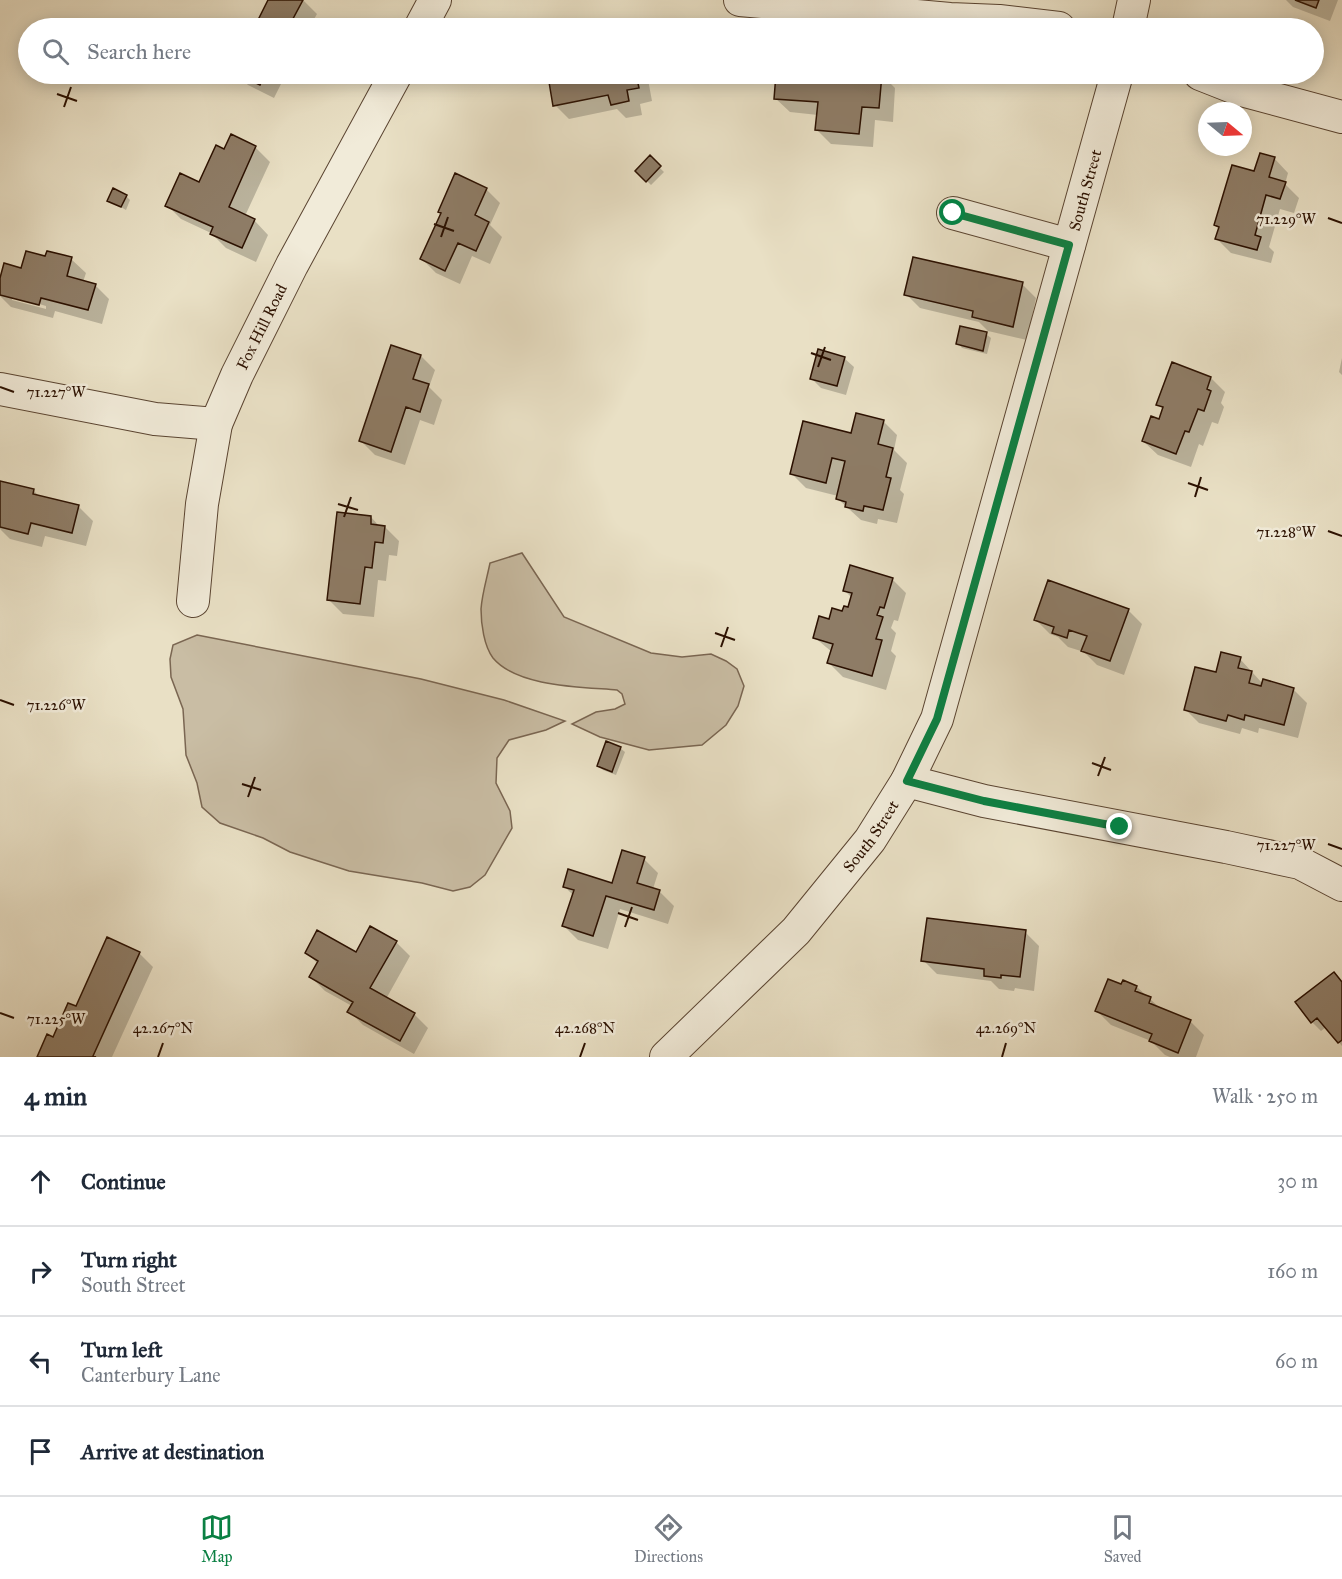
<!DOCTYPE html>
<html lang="en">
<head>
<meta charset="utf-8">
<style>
  body { margin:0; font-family:"IM FELL Great Primer",serif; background:#f2f2f3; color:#1f2937 }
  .compass { position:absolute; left:1198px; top:102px; width:54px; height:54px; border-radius:50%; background:#fff; box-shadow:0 3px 15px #0003; rotate:109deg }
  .stop { position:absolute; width:18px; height:18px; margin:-14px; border:4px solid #0b8043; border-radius:50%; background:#fff }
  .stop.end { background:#0b8043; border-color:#fff; box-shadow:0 2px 6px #0008 }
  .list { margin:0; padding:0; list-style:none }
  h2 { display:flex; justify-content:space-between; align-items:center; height:78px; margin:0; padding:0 24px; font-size:26px }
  h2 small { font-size:20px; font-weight:400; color:#747a83 }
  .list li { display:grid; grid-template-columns:39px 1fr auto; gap:18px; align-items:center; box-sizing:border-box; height:90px; padding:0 24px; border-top:2px solid #e0e1e3 }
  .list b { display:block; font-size:22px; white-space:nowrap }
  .list p { margin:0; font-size:20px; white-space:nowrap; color:#747a83 }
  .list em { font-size:20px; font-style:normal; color:#747a83 }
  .icon { flex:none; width:33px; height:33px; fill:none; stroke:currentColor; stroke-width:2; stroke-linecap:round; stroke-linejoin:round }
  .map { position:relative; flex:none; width:1342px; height:1057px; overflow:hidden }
  .search { position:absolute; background:#fff; box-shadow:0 3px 15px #0003; left:18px; right:18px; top:18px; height:66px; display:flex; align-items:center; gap:15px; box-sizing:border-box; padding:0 21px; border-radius:33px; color:#747a83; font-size:22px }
  .sheet { height:438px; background:#fff }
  nav { display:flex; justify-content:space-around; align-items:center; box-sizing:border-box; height:84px; border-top:2px solid #e0e1e3; background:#fff; font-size:16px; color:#747a83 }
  nav a { display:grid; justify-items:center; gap:3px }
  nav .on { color:#0b8043 }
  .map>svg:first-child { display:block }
  .green { fill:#c9bda4; stroke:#7a6652; stroke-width:1.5 }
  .shadow { fill:#0003; fill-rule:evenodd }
  .building { fill:#8e7c66; stroke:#2b1000; stroke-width:1.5 }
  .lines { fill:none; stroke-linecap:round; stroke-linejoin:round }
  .minor-casing { stroke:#5a4431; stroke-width:34 }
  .minor { stroke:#f1ebd9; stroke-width:32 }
  .route { stroke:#0b8043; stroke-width:8 }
  .ticks { fill:none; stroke:#2b1000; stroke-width:2 }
  .labels { text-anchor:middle; stroke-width:5; stroke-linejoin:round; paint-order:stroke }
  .street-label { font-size:16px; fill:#2b1000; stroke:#f1ebd9 }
  .ticks-label { font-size:15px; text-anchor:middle; fill:#2b1000; stroke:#f1ebd9; stroke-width:5; stroke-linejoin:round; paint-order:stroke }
</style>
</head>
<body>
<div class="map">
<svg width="1342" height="1057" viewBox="0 0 1342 1057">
  <rect width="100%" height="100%" fill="#e9e0c5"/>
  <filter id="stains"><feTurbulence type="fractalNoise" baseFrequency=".00333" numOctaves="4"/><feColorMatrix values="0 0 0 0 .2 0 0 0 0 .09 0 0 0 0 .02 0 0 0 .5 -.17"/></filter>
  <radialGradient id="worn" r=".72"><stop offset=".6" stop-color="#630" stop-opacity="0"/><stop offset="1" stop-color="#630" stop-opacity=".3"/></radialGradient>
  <path class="green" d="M522 553 564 617 651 653 682 657 711 654 726 661 737 669 744 686 738 706 726 725 702 745 649 750 600 737 572 724 596 712 615 709 625 704 622 694 617 690C582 687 517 687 493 658 484 646 481 624 481 609 482 594 487 578 490 563Z
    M197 635 421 679 504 700 565 721 546 730 509 740 497 758 496 783 510 811 512 828 485 875 470 887 453 891 422 883 349 871 290 852 263 838 220 823 202 807 197 783 186 755 183 709 171 677 170 659 173 645Z"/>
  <path class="shadow" d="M270 0H303L317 14 309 28H255Z
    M1286 0H1338L1330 21 1293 7Z
    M237 74H286L274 98 248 85Z
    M570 74H647L652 101 640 104 642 115 626 118 617 109 569 119 555 105 549 78Z
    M777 74H881L895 88 893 122 875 120 873 147 831 144 817 130 818 115 790 112 775 98Z
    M231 136 255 147 270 162 245 216 254 220 268 235 256 262 226 248 211 233 181 219 167 205 200 184 225 151Z
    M650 158 664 172 651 185 637 171Z
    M1274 158 1288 173 1285 184 1299 198 1294 213 1280 209 1269 247 1274 252 1271 263 1231 253 1217 239 1220 229 1216 225 1255 173Z
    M486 189 500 203 490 225 502 237 490 264 472 256 460 284 436 273 422 259Z
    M126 196 130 200 126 210 109 200Z
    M46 258 71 259 86 273 83 282 95 285 109 299 102 324 55 311 53 318 11 307 0 296V283ZM12 296 46 306V309L12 300Z
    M1022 284 1036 298 1027 340 988 331 979 322 920 308 906 294Z
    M986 334 991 338 987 354 962 348 958 343Z
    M421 356 435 370 429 387 442 400 434 425 420 420 405 465 375 455 361 441Z
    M844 358 854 367 846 395 821 388 812 379Z
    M1342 358V375L1339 372Z
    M1211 378 1225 392 1221 403 1224 407 1218 424 1212 422 1203 446 1199 444 1191 467 1158 455 1143 441 1160 421 1164 410 1158 404Z
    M883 421 897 435 894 450 907 463 900 490 904 494 897 523 878 519 877 524 861 520 838 499V496L806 488 792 474 852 435Z
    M0 482 34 491 40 497 79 507 93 521 86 546 45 536 42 547 10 539 0 529Z
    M371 517 380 527H385L399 541 397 556 389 555 386 581 378 580 374 617 343 614 329 600Z
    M892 579 906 593 898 621 894 620 891 628 896 633 891 651 896 656 886 690 843 677 829 663 832 652 814 637 830 621 849 609 852 598 844 590Z
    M1128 610 1142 624 1124 675 1097 665 1081 649V651L1068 647 1058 637 1050 634 1036 620Z
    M1240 659 1263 684 1293 689 1307 703 1298 738 1259 728 1258 733 1242 728 1240 734 1199 723 1185 709 1217 674Z
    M620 748 625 752 616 775 603 770 598 766Z
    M644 859 658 873 653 889 659 891 674 906 668 924 620 909 608 949 578 940 564 926 574 896 564 886 613 885Z
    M1025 932 1039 946 1034 991 1015 988 1014 991 999 989 991 981 937 974 923 960Z
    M396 942 410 956 386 999 414 1014 428 1028 414 1054 363 1025 349 1011 352 1006 325 991 311 977 318 964 307 953 357 954Z
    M139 953 153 967 112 1057H38L48 1036 54 1039 77 1008Z
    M1342 982V1046L1326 1027 1321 1031 1312 1022Z
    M1122 986 1137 987 1161 1009 1190 1021 1204 1035 1196 1057H1170L1165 1055 1151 1041 1111 1025 1097 1011Z"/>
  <path class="building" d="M268 0H303L288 28H254Z
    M1295 0H1319L1316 8Z
    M237 74H265L260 85Z
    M562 74H636L639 88 627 90 629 101 611 105 608 95 553 106 548 76Z
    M776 74H882L879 108 862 107 859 134 815 130 818 102 774 99Z
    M231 134 256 146 229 207 255 219 242 248 210 234 213 227 165 206 180 173 199 182 216 145 224 149Z
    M1260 153 1275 157 1269 177 1286 182 1280 199 1266 195 1255 235 1261 237 1257 250 1215 239 1219 227 1214 225 1232 165 1254 171Z
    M650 155 661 166 646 182 635 171Z
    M455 173 487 188 475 215 489 222 476 251 458 243 445 271 420 259 441 213 438 212Z
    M113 188 127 195 121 207 107 201Z
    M26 251 45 256 47 251 72 257 67 276 96 284 88 310 41 298 39 305 0 295V278L4 263 21 268Z
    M913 257 1023 282 1013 327 972 317 973 311 904 295Z
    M960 326 987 332 983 351 956 344Z
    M391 345 421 355 413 379 429 384 420 412 406 407 391 452 359 441Z
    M818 349 845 357 837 386 810 379Z
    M1172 362 1211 377 1207 389 1211 391 1204 411 1198 409 1189 432 1185 431 1176 454 1142 441 1151 416 1159 419 1163 407 1156 405Z
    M856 413 884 420 878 444 893 448 886 477 891 478 883 510 864 506 863 511 845 507 846 502 836 499 845 461 832 458 826 483 790 474 803 421 851 433Z
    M0 481 34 489 33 494 79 505 72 533 31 523 28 534 0 527Z
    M337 512 371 516V524L385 526 383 543 375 542 372 568 365 567 360 604 327 600Z
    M850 565 893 578 884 608 880 607 877 615 883 617 876 639 882 640 872 676 827 663 833 644 813 638 819 616 829 619 832 608 842 611 844 606 848 607 852 593 843 591Z
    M1048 580 1129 609 1110 661 1081 651 1087 636 1069 630 1067 638 1052 633 1054 627 1034 620Z
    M1221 652 1241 657 1238 668 1252 671 1249 683 1261 686 1263 679 1294 688 1284 725 1245 715 1244 720 1228 715 1226 721 1184 710 1195 667 1216 672Z
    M606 741 621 747 612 772 597 766Z
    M622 850 645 857 637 883 660 890 654 910 606 896 593 936 562 926 574 890 563 887 568 869 612 883Z
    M927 918 1026 930 1020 977 1001 975V978L984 976V969L921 961Z
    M370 926 397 941 370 988 415 1013 400 1041 347 1012 353 1002 309 977 318 961 305 953 317 930 356 952Z
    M107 937 140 952 93 1056 96 1057H37L47 1034 53 1037 68 1003 76 1006Z
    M1334 972 1342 982V1040L1338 1043 1317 1018 1311 1023 1295 1002Z
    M1108 979 1121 984 1123 980 1137 986 1135 991 1151 997 1149 1003 1191 1020 1178 1053 1149 1041 1152 1034 1095 1011Z"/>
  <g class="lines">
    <g class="minor-casing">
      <g id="minor">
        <path d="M740 0 950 19 999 21 1059 28"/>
        <path d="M420 28 435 0"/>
        <path d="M1128 28 1134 0"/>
        <path d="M1200 74 1238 89 1342 117"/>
        <path d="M953 213 1069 245"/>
        <path d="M0 389 155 419 216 424"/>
        <path id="s1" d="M193 601 202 504 216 424 237 375 292 265 396 74"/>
        <path d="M907 781 984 801 1226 847 1300 863 1342 885"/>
        <path id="s2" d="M666 1057 796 931 870 840 907 781 937 719 1117 74"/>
      </g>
    </g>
    <use href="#minor" class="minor"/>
  </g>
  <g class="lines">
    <path class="route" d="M953 213 1069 245 937 719 907 781 984 801 1120 827"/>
  </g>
  <path class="ticks" d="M57 94 77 101M64 107 71 87M1328 218 1342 223M434 224 454 231M441 237 448 217M811 353 831 360M818 367 825 347M0 387 14 392M1188 483 1208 490M1195 497 1201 477M338 504 358 510M344 517 351 497M1328 531 1342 536M715 633 735 640M721 647 728 627M0 700 14 705M1092 763 1111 770M1098 776 1105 757M242 784 261 790M248 797 255 777M1328 844 1342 849M618 913 638 920M625 927 632 907M0 1013 14 1018M158 1057 163 1043M580 1057 585 1043M1002 1057 1006 1043"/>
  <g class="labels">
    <g class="street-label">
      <text dy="6" stroke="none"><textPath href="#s2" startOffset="986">South Street</textPath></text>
      <text dy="6" stroke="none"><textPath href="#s1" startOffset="286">Fox Hill Road</textPath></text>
      <text dy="6" stroke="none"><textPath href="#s2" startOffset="302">South Street</textPath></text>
    </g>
  </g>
  <g class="ticks-label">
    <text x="1286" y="224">71.229°W</text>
    <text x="56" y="397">71.227°W</text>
    <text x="1286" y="537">71.228°W</text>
    <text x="56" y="710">71.226°W</text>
    <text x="1286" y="850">71.227°W</text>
    <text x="56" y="1024">71.225°W</text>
    <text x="163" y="1033">42.267°N</text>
    <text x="585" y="1033">42.268°N</text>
    <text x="1006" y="1033">42.269°N</text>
  </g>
  <rect width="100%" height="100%" filter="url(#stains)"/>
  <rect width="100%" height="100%" fill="url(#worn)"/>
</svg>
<svg class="compass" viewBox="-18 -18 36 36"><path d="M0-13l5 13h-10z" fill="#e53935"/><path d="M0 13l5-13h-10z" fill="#747a83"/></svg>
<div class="stop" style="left:953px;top:213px"></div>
<div class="stop end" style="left:1120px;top:827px"></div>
<div class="search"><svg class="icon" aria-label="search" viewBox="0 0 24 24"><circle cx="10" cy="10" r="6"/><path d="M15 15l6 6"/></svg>Search here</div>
</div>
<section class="sheet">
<h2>4 min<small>Walk · 250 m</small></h2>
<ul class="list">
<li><svg class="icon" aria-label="ahead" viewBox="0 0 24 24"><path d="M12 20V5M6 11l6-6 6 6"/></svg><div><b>Continue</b></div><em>30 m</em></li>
<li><svg class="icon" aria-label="right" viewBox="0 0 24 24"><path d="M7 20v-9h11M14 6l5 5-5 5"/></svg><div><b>Turn right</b><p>South Street</p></div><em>160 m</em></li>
<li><svg class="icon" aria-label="left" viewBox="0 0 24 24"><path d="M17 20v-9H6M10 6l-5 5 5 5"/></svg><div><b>Turn left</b><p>Canterbury Lane</p></div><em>60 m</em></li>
<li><svg class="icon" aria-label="arrive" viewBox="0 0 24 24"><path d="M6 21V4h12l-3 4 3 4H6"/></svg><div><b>Arrive at destination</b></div></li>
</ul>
</section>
<nav>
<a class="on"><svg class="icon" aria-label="map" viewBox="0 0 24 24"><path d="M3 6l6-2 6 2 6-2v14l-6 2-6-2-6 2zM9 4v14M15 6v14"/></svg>Map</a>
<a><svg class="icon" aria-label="directions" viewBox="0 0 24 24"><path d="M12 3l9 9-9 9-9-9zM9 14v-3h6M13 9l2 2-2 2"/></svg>Directions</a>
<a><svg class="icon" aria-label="saved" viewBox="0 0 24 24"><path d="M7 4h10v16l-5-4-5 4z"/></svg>Saved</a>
</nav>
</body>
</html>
